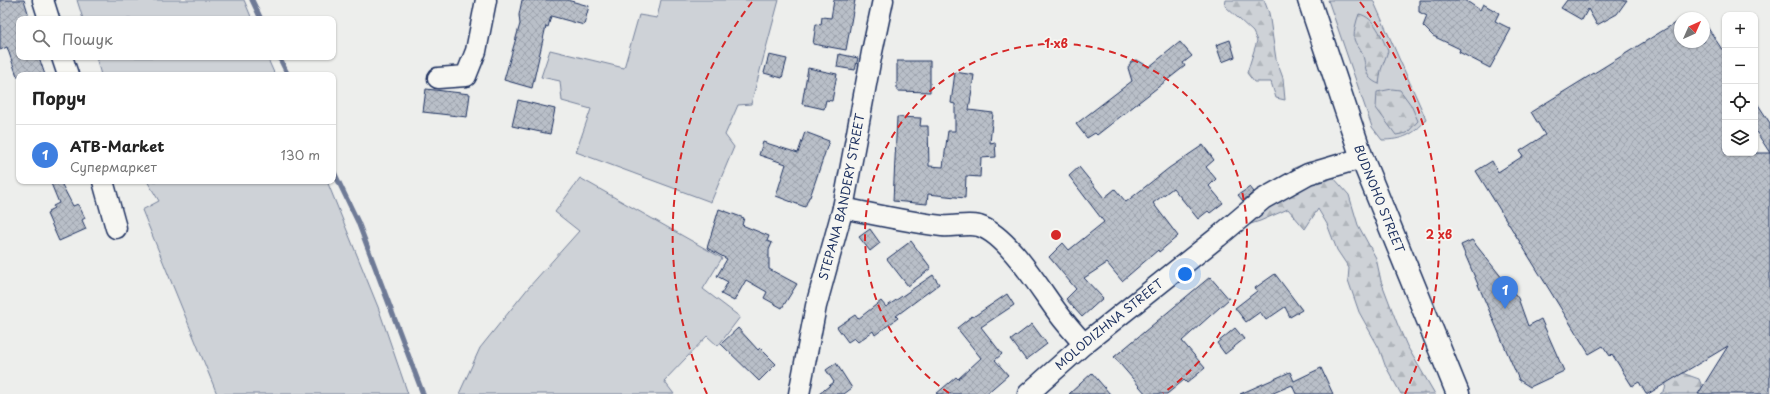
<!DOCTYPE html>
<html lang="uk">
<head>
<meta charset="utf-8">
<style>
  body { margin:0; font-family:"Playpen Sans",sans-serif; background:#f6f6f6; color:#222 }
  .controls { position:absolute; right:12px; top:12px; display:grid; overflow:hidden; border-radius:8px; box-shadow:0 1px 3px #0004 }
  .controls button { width:36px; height:36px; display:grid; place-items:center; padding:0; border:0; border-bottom:1px solid #e0e0e0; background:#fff; color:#222; font:20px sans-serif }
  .compass { position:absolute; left:1674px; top:12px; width:36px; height:36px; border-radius:50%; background:#fff; box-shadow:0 1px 3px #0004; rotate:45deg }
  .you { position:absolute; left:1185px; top:274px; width:14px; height:14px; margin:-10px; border:3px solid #fff; border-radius:50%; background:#1a73e8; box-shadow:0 0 0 6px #1a73e833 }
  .badge { display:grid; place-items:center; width:26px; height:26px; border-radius:50%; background:#1b2f5e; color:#fff; font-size:13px; font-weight:700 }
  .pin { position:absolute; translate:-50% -33px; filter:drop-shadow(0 1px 2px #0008) }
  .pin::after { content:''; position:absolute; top:21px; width:14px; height:12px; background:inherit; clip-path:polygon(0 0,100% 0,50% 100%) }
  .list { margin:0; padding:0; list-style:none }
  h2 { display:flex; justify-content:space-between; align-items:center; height:52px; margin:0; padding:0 16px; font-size:17px }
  h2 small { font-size:13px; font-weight:400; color:#767676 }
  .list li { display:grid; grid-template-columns:26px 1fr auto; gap:12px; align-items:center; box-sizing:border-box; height:60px; padding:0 16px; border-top:1px solid #e0e0e0 }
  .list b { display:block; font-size:15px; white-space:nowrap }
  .list p { margin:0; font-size:13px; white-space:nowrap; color:#767676 }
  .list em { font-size:13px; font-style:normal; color:#767676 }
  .icon { flex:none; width:22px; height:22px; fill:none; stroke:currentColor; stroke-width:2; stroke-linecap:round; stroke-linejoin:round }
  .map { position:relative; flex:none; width:1770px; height:394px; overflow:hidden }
  .search { position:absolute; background:#fff; box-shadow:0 1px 3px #0004; left:16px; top:16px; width:320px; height:44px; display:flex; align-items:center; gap:10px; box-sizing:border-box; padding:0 14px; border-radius:8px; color:#767676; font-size:15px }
  .panel { position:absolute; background:#fff; box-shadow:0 1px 3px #0004; left:16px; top:72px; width:320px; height:112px; border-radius:8px }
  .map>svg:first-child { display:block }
  .green { fill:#ced2d7; stroke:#74809a }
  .forest { fill:url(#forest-firs); stroke:#74809a }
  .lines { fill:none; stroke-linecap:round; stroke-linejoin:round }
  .stream { stroke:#6e7a96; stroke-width:5 }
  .building { fill:url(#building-cross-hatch); stroke:#1b2f5e }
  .minor-casing { stroke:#1b2f5e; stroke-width:23 }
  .highway-casing { stroke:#1b2f5e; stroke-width:25 }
  .minor { stroke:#f6f6f2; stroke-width:20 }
  .highway { stroke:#f6f6f2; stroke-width:22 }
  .ring { fill:none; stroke:#d62828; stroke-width:2; stroke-dasharray:7 5 }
  .labels { text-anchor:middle; stroke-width:3.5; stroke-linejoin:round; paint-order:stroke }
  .street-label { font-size:12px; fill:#1b2f5e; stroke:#f6f6f2 }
  .centre { fill:#d62828; stroke:#f6f6f2; stroke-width:2 }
  .ring-label { font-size:12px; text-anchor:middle; font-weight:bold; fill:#d62828; stroke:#f6f6f2; stroke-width:3.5; stroke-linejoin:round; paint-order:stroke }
</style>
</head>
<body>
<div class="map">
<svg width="1770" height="394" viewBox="0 0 1770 394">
  <defs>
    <pattern id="forest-firs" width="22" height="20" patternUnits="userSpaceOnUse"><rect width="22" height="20" fill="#ced2d7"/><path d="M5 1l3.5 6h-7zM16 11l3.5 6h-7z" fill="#b0b5bb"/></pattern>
    <pattern id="building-cross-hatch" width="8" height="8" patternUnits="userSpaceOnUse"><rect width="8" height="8" fill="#b9bfc8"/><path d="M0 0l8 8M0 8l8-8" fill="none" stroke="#9ea4ae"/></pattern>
  </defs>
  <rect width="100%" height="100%" fill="#edeeec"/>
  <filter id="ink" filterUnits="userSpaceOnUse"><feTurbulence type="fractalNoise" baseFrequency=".025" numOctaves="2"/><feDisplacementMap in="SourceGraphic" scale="8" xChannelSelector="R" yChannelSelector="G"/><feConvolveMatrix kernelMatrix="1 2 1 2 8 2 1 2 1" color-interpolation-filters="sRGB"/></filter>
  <g filter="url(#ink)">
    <path class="green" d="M77 0H244L252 19H83Z
      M661 0H779L751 104 738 105 725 135 734 147 711 202 576 152 591 109 562 101 560 81 541 77 550 50 624 68 639 15 657 18Z
      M1328 0H1373L1426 119C1415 135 1401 140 1382 140L1372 127Z
      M96 57H267L275 75H101Z
      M580 178 722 258 703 289 740 317 718 346 707 336 664 381 674 394H459L480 348 529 287 579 231 555 212Z
      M147 181H327L378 307 408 394H217L142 210 159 201Z"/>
    <path class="forest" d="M1226 0H1264L1269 13 1276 59 1283 78 1285 100 1276 98 1271 82H1254L1247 73 1257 41 1253 32 1225 6Z
      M1359 14C1375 17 1382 38 1388 51L1381 70 1379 84C1363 78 1367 66 1362 53 1360 48 1355 44 1354 39 1354 30 1356 22 1359 14Z
      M1392 89 1400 90 1411 105 1418 121 1407 133 1396 135 1376 108 1377 92Z
      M1309 162 1325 168 1349 195 1358 225 1376 258 1381 281 1397 323 1407 346 1435 394H1401L1385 365 1379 348 1359 312 1348 280 1349 268 1337 250 1327 224 1318 209 1305 229 1288 209 1260 221 1241 227 1278 190 1286 175 1294 168Z
      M1668 368 1699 379 1705 394H1660L1665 390Z"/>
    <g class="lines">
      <path class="stream" d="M252 0 261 19
        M279 57 288 75
        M333 170 358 222 423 394"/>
    </g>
    <path class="building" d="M0 0H24L30 19H19V57H39L45 75 17 76 7 47 0 50Z
      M522 0H567L589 6 584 25 551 16 548 27 546 26 532 88 504 80 520 24 519 15Z
      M834 0H855L846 50 813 44 816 24 821 25 822 17 831 18Z
      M1419 0H1465L1480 10 1483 4 1499 13 1495 21 1511 29 1490 68 1459 52 1460 49 1433 36 1423 26 1427 16 1419 12Z
      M1567 0H1627L1617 14 1597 25 1588 9 1582 20 1561 8Z
      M1680 20V42H1704V22L1725 54V153H1770L1755 130V100L1770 123V394H1698L1728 346 1648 394H1646L1639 382 1632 386 1612 354 1610 356 1603 346 1589 354 1476 171 1492 161 1498 172 1523 156 1520 151 1545 135 1531 112Z
      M1230 40 1235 57 1222 62 1216 45Z
      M1180 42 1192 56 1183 63 1185 66 1097 135 1095 133 1087 138 1076 124 1132 81 1128 68 1131 62 1137 60 1149 67Z
      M839 54 858 58 855 70 837 67Z
      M769 55 787 59 782 78 764 73Z
      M897 61H930V92L897 91Z
      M808 68 837 74 832 101 826 100 824 109 802 104Z
      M955 72 974 75 969 110 993 113 990 143 995 142 996 157 981 158 980 177 966 176 965 198 928 194 927 204 893 201 897 117 921 118 920 126H928L929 166 943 167 948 131H955V104L951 103Z
      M426 89 470 94 467 117 423 112Z
      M518 100 555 109 550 134 512 126Z
      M805 132 829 141 810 197H809L805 207 776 196 786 164 759 155 763 142 798 153Z
      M1203 145 1214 160 1206 167 1216 179 1209 186 1223 203 1210 213 1208 211 1198 219 1173 188 1153 203 1178 236 1159 252 1158 250 1122 281 1107 263 1084 278 1103 298 1082 317 1066 299 1076 289 1049 257 1063 243 1069 250 1104 222 1069 176 1079 167 1104 198 1115 189 1126 202 1169 168Z
      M50 181H60L73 206 78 204 85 218 82 220 86 229 59 241 47 214 49 213 48 211 54 208 53 206 59 203Z
      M1250 187 1254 192 1243 201 1238 195Z
      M719 209 744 218 742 225 769 236 767 241 772 243 769 250V269L797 284 782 308 764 298 767 292 746 280 734 301 721 294 728 282 717 276 727 259 707 248Z
      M870 229 880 243 870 251 859 237Z
      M1472 240 1518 298 1528 326 1541 319 1564 371 1530 387 1519 380 1461 245Z
      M911 241 931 268 908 286 887 259Z
      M1275 274 1302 310 1290 317 1285 307 1266 320 1260 312 1246 322 1235 308 1257 291 1255 288Z
      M933 275 939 284 896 316 898 318 875 335 873 331 858 342 854 338 848 342 837 327 855 315 858 319 881 301 886 307Z
      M1210 277 1229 299 1182 341 1205 368 1187 383 1184 380 1167 394H1146L1114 357Z
      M1007 294 1014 305 981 327 1002 354 995 360 1008 375 986 394H936L956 377 958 379 981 358 957 328 972 316 973 317Z
      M1032 324 1047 344 1026 360 1011 340Z
      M738 328 758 350 760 348 776 364 759 381 721 344Z
      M1235 328 1244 339 1225 354 1217 343Z
      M836 363 852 388 844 394H819L834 382 826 370Z
      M1321 368 1333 394H1296L1292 385 1271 394H1240L1290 372 1294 381Z
      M1092 373 1110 394H1069Z"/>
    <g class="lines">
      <g class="minor-casing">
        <g id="minor">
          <path d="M43 0 49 19"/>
          <path d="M62 57 68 75"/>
          <path d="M438 78 466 76 476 51 486 0"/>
          <path d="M103 181 116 228"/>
          <path d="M843 208C876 215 909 222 942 226 954 227 968 223 979 226 1008 235 1040 289 1058 313 1066 324 1075 334 1084 344"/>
          <path id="s1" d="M799 394 816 306 843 208 872 52 883 0"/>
          <path id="s2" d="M1028 394 1084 344 1218 237 1263 199 1308 174 1362 158"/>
        </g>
      </g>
      <g class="highway-casing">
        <g id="highway">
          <path id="s3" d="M1309 0 1362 158 1458 394"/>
        </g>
      </g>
      <use href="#minor" class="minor"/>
      <use href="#highway" class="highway"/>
    </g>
  </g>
  <g class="ring">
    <path d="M949 393A191 191 0 1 1 1163 393"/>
    <path d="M707 394A383 383 0 0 1 752 2M1360 2A383 383 0 0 1 1405 394"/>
  </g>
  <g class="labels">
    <g class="street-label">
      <text dy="4" stroke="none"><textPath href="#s1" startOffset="202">STEPANA BANDERY STREET</textPath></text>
      <text dy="4" stroke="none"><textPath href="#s3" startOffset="211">BUDNOHO STREET</textPath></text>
      <text dy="4" stroke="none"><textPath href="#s2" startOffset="107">MOLODIZHNA STREET</textPath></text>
    </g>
  </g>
  <circle cx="1056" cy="235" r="6" class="centre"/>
  <g class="ring-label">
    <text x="1056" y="48">1 хв</text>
    <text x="1439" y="239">2 хв</text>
  </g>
</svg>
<div class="controls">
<button>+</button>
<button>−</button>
<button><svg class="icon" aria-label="locate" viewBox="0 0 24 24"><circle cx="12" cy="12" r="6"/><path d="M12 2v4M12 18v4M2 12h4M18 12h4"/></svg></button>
<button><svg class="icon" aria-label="layers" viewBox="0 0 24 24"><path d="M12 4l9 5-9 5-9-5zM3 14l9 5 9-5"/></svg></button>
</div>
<svg class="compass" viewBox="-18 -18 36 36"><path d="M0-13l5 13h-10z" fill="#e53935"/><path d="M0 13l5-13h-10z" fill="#767676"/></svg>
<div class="you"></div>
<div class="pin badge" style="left:1505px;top:309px;background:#3f7fe0">1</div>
<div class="search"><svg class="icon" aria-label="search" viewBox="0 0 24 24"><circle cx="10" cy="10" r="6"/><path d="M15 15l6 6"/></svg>Пошук</div>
<section class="panel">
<h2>Поруч<small></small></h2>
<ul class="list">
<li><span class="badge" style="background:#3f7fe0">1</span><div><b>ATB-Market</b><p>Супермаркет</p></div><em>130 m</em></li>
</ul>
</section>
</div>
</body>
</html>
